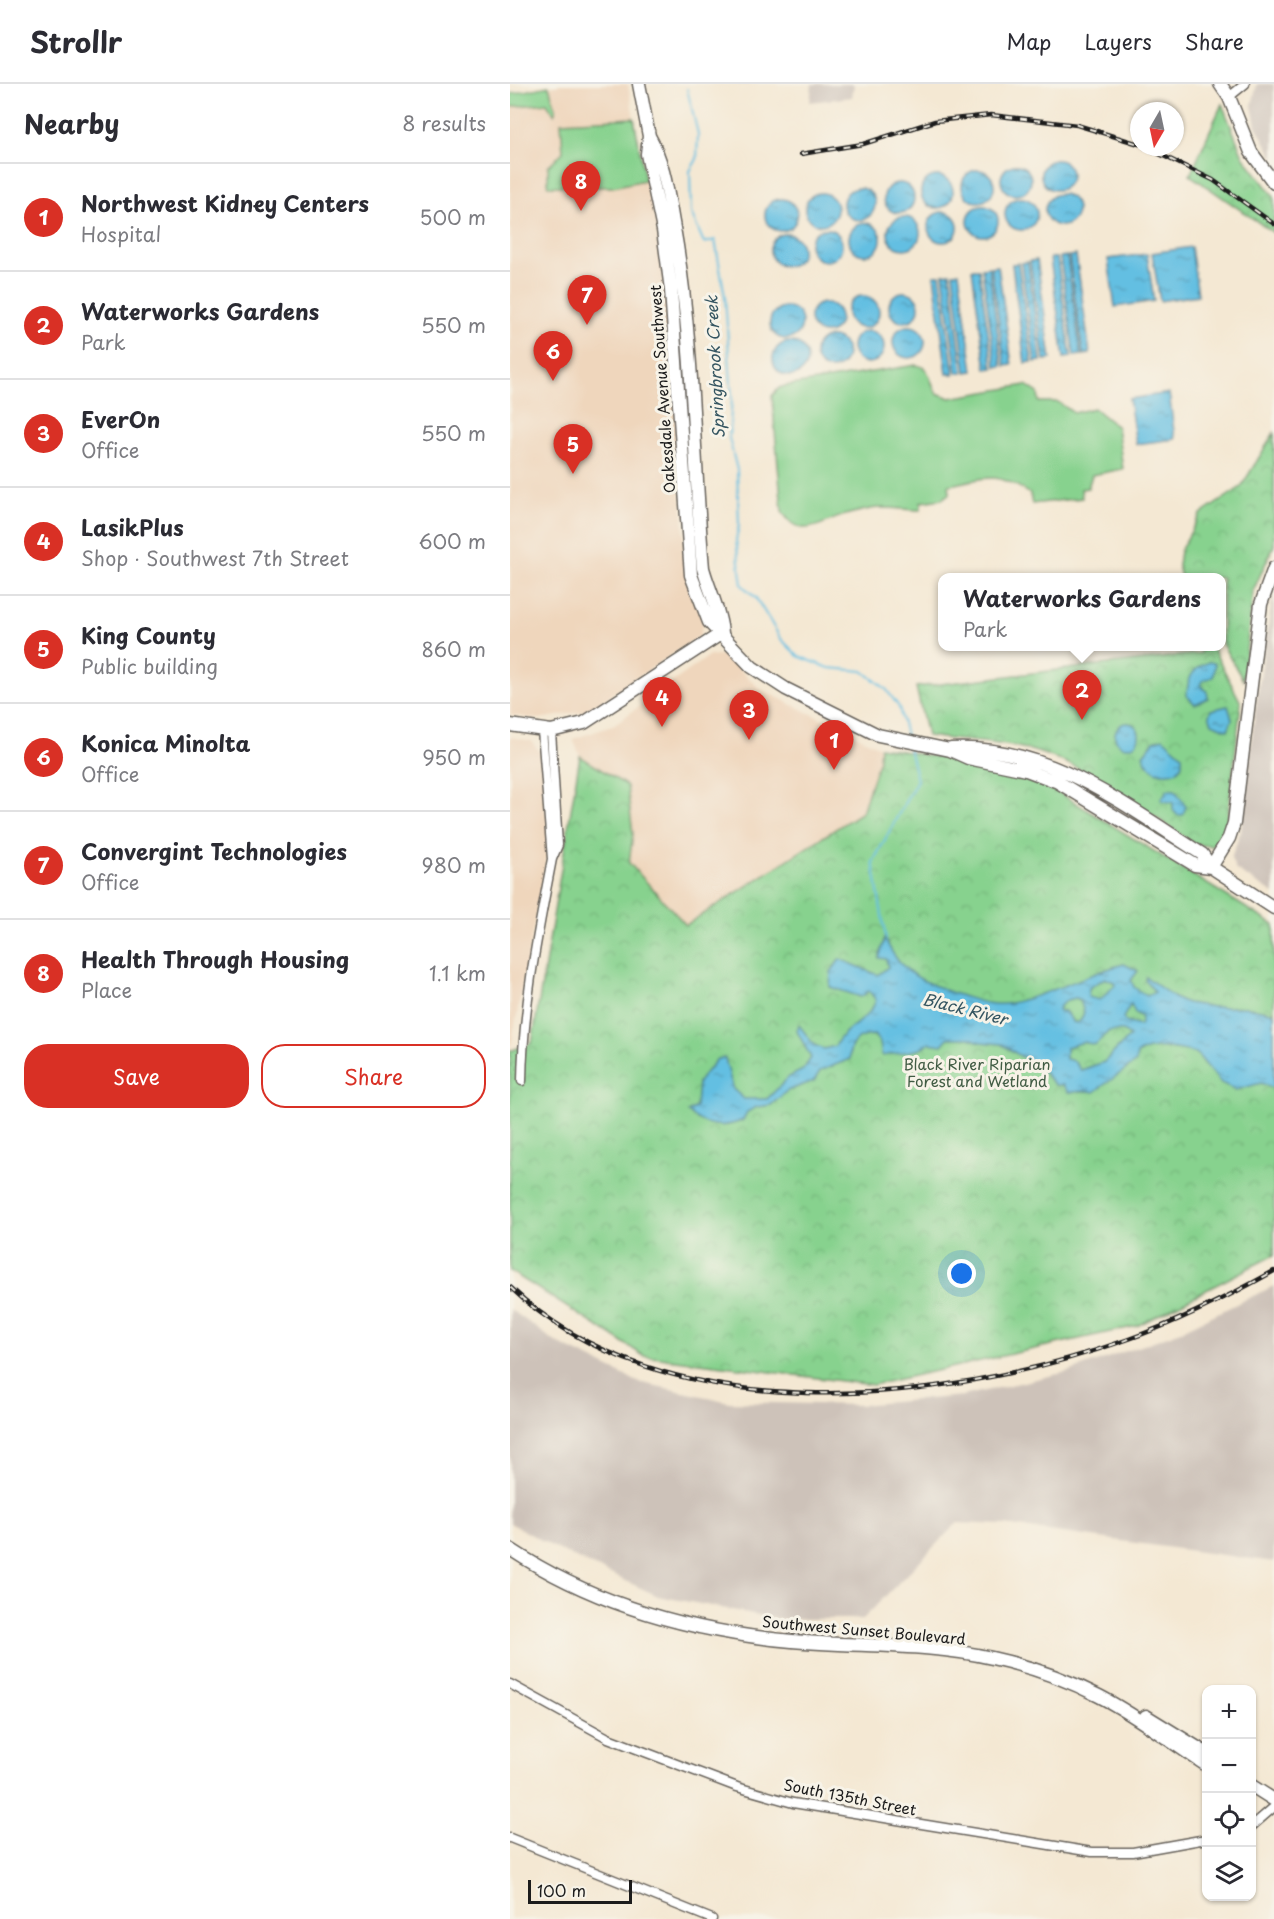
<!DOCTYPE html>
<html lang="en">
<head>
<meta charset="utf-8">
<style>
  body { margin:0; font-family:"Playpen Sans",sans-serif; background:#f2f2f3; color:#2b2b33 }
  .controls { position:absolute; right:18px; bottom:18px; display:grid; overflow:hidden; border-radius:12px; box-shadow:0 2px 4px #0004 }
  .controls button { width:54px; height:54px; display:grid; place-items:center; padding:0; border:0; border-bottom:2px solid #e1e1e2; background:#fff; color:#2b2b33; font:30px sans-serif }
  .compass { position:absolute; left:620px; top:18px; width:54px; height:54px; border-radius:50%; background:#fff; box-shadow:0 2px 4px #0004; rotate:189deg }
  .scale { position:absolute; left:18px; bottom:15px; width:104px; box-sizing:border-box; padding-left:6px; border:3px solid #1c1c1c; border-top:0; font-size:16px; line-height:21px; white-space:nowrap; color:#1c1c1c; -webkit-text-stroke:4px #f7f3e8; paint-order:stroke }
  .you { position:absolute; left:452px; top:1190px; width:21px; height:21px; margin:-15px; border:4px solid #fff; border-radius:50%; background:#1a73e8; box-shadow:0 0 0 9px #1a73e833 }
  .badge { display:grid; place-items:center; width:39px; height:39px; border-radius:50%; background:#d93025; color:#fff; font-size:20px; font-weight:700 }
  .pin { position:absolute; translate:-50% -50px; filter:drop-shadow(0 2px 3px #0008) }
  .pin::after { content:''; position:absolute; top:32px; width:21px; height:18px; background:inherit; clip-path:polygon(0 0,100% 0,50% 100%) }
  .popup { position:absolute; left:428px; top:489px; width:288px; height:78px; box-sizing:border-box; display:grid; place-content:center; border-radius:12px; background:#fff; filter:drop-shadow(0 2px 4px #0005); font-size:20px; white-space:nowrap; color:#7c7c81 }
  .popup b { font-size:22px; color:#2b2b33 }
  .popup::after { content:''; position:absolute; left:50%; top:100%; margin-left:-12px; border:12px solid transparent; border-top-color:#fff }
  .list { margin:0; padding:0; list-style:none }
  h2 { display:flex; justify-content:space-between; align-items:center; height:78px; margin:0; padding:0 24px; font-size:26px }
  h2 small { font-size:20px; font-weight:400; color:#7c7c81 }
  .list li { display:grid; grid-template-columns:39px 1fr auto; gap:18px; align-items:center; box-sizing:border-box; height:108px; padding:0 24px; border-top:2px solid #e1e1e2 }
  .list b { display:block; font-size:22px; white-space:nowrap }
  .list p { margin:0; font-size:20px; white-space:nowrap; color:#7c7c81 }
  .list em { font-size:20px; font-style:normal; color:#7c7c81 }
  .actions { display:flex; gap:12px; padding:18px 24px }
  .actions a { flex:1; padding:14px 0; border:2px solid #d93025; border-radius:24px; text-align:center; font-size:21px; color:#d93025 }
  .actions .main { background:#d93025; color:#fff }
  .icon { flex:none; width:33px; height:33px; fill:none; stroke:currentColor; stroke-width:2; stroke-linecap:round; stroke-linejoin:round }
  .map { position:relative; flex:none; width:764px; height:1835px; overflow:hidden }
  header { display:flex; align-items:center; gap:36px; box-sizing:border-box; height:84px; padding:0 30px; background:#fff; border-bottom:2px solid #e1e1e2 }
  header strong { font-size:28px }
  nav { display:flex; gap:33px; margin-inline-start:auto; font-size:21px }
  main { display:flex }
  aside { flex:1; background:#fff }
  .map>svg:first-child { display:block }
  .built { fill:#efd6bc }
  .industrial { fill:#cdc2b9 }
  .grass { fill:#87d28e; stroke:#527755; stroke-width:1.5 }
  .park { fill:url(#park-crowns); stroke:#527755; stroke-width:1.5 }
  .water { fill:url(#water-ripples); stroke:#406e7f; stroke-width:1.5; fill-rule:evenodd }
  .lines { fill:none; stroke-linecap:round; stroke-linejoin:round }
  .stream { stroke:#64bfe2; stroke-width:2 }
  .street-casing { stroke:#68635c; stroke-width:11 }
  .secondary-casing { stroke:#68635c; stroke-width:15 }
  .street { stroke:#fff; stroke-width:8 }
  .secondary { stroke:#fff; stroke-width:12 }
  .rail-casing { stroke:#1c1c1c; stroke-width:4.5 }
  .rail { stroke:#f7f3e8; stroke-width:2; stroke-dasharray:7; stroke-linecap:butt }
  .labels { text-anchor:middle; stroke-width:6; stroke-linejoin:round; paint-order:stroke }
  .street-label { font-size:15px; fill:#1c1c1c; stroke:#f7f3e8 }
  .park-label { font-size:15px; fill:#415c44; stroke:#f7f3e8 }
  .water-label { font-size:16px; font-style:italic; fill:#355561; stroke:#f7f3e8 }
</style>
</head>
<body>
<header>
<strong>Strollr</strong>
<nav><a>Map</a><a>Layers</a><a>Share</a></nav>
</header>
<main>
<aside>
<h2>Nearby<small>8 results</small></h2>
<ul class="list">
<li><span class="badge">1</span><div><b>Northwest Kidney Centers</b><p>Hospital</p></div><em>500 m</em></li>
<li><span class="badge">2</span><div><b>Waterworks Gardens</b><p>Park</p></div><em>550 m</em></li>
<li><span class="badge">3</span><div><b>EverOn</b><p>Office</p></div><em>550 m</em></li>
<li><span class="badge">4</span><div><b>LasikPlus</b><p>Shop · Southwest 7th Street</p></div><em>600 m</em></li>
<li><span class="badge">5</span><div><b>King County</b><p>Public building</p></div><em>860 m</em></li>
<li><span class="badge">6</span><div><b>Konica Minolta</b><p>Office</p></div><em>950 m</em></li>
<li><span class="badge">7</span><div><b>Convergint Technologies</b><p>Office</p></div><em>980 m</em></li>
<li><span class="badge">8</span><div><b>Health Through Housing</b><p>Place</p></div><em>1.1 km</em></li>
</ul>
<div class="actions"><a class="main">Save</a><a>Share</a></div>
</aside>
<div class="map">
<svg width="764" height="1835" viewBox="0 0 764 1835">
  <defs>
    <pattern id="park-crowns" width="20" height="18" patternUnits="userSpaceOnUse" patternTransform="scale(1.5)"><rect width="20" height="18" fill="#87d28e"/><path d="M2 6a3 3 0 1 1 6 0M12 15a3 3 0 1 1 6 0" fill="none" stroke="#74b47a"/></pattern>
    <pattern id="water-ripples" width="26" height="14" patternUnits="userSpaceOnUse" patternTransform="scale(1.5)"><rect width="26" height="14" fill="#64bfe2"/><path d="M2 4q2-2 4 0t4 0M15 11q2-2 4 0t4 0" fill="none" stroke="#529ab6"/></pattern>
  </defs>
  <rect width="100%" height="100%" fill="#f7f3e8"/>
  <filter id="ink" filterUnits="userSpaceOnUse"><feTurbulence type="fractalNoise" baseFrequency=".0167" numOctaves="2"/><feDisplacementMap in="SourceGraphic" scale="12" xChannelSelector="R" yChannelSelector="G"/><feConvolveMatrix kernelMatrix="1 2 1 2 8 2 1 2 1" color-interpolation-filters="sRGB"/></filter>
  <filter id="wash" filterUnits="userSpaceOnUse"><feTurbulence type="fractalNoise" baseFrequency=".008" numOctaves="4" result="noise"/><feDisplacementMap in="SourceGraphic" scale="24" xChannelSelector="R" yChannelSelector="G"/><feGaussianBlur stdDeviation="1.35" result="paint"/><feColorMatrix in="noise" values="0 0 0 0 0 0 0 0 0 0 0 0 0 0 0 0 0 1.4 0 .05"/><feComposite in="paint" operator="in"/></filter>
  <g filter="url(#wash)">
    <rect width="100%" height="100%" fill="#f4e8d3"/>
    <path class="built" d="M50 0H118L124 34 51 38 53 68 38 82V102L103 103 135 96 156 176 176 478 193 540 190 551 182 557 77 627 28 635 0 631V11Z
      M211 571 219 575 250 605 370 663 369 675 352 728 176 842 119 779 123 750 117 702 70 672 63 655 102 642 199 572Z
      M0 653 21 657 31 669 39 761 0 967Z"/>
    <path class="industrial" d="M302 0H344L342 13 300 18Z
      M747 0H764V74L746 42 742 21Z
      M764 505V810L726 786 721 774 731 747 746 620Z
      M764 1202V1478L495 1441 447 1439 353 1535H270L148 1512 51 1467 0 1439V1225L47 1259 128 1298 219 1318 349 1321 453 1312 561 1287 666 1249Z"/>
    <path class="grass" d="M39 2 46 26 44 30 37 19 0 23V10Z
      M124 34 135 96 103 103 38 102V82L53 68 51 38Z
      M406 281C422 283 419 299 427 309L440 314 516 301 528 309 529 318H548L564 329 584 324 607 343 613 385 582 391 578 404 571 405 572 414 522 420 520 410C486 386 477 394 439 401L440 409 432 415 411 418V426C395 426 376 422 360 425 351 427 341 429 332 432 308 440 290 457 272 427L262 312 269 304 275 302Z"/>
    <path class="park" d="M712 20 733 72 764 113V149L680 91Z
      M764 349V461L743 507 733 596 712 560V494L671 493 668 481 670 467 691 430 731 403Z
      M690 563H702L731 619 717 740 709 756 703 762 686 761C638 729 583 684 527 668 492 657 454 658 417 652L406 603 691 569Z
      M370 663 517 689 764 841V1171L627 1242 363 1301 134 1272 0 1187V967L22 959 70 672 117 702 123 750 119 779 176 841 352 728 369 675Z"/>
    <path class="water" d="M531 91a15 15 0 1 1 30 0a15 15 0 1 1-30 0Z
      M491 96a15 15 0 1 1 30 0a15 15 0 1 1-30 0Z
      M452 102a16 16 0 1 1 32 0a16 16 0 1 1-32 0Z
      M411 108a16 16 0 1 1 32 0a16 16 0 1 1-32 0Z
      M374 114a15 15 0 1 1 30 0a15 15 0 1 1-30 0Z
      M333 120a16 16 0 1 1 32 0a16 16 0 1 1-32 0Z
      M295 125a16 16 0 1 1 32 0a16 16 0 1 1-32 0Z
      M535 126a16 16 0 1 1 32 0a16 16 0 1 1-32 0Z
      M495 130a16 16 0 1 1 32 0a16 16 0 1 1-32 0Z
      M255 131a16 16 0 1 1 32 0a16 16 0 1 1-32 0Z
      M458 137a15 15 0 1 1 30 0a15 15 0 1 1-30 0Z
      M418 143a15 15 0 1 1 30 0a15 15 0 1 1-30 0Z
      M378 149a16 16 0 1 1 32 0a16 16 0 1 1-32 0Z
      M339 155a16 16 0 1 1 32 0a16 16 0 1 1-32 0Z
      M300 161a16 16 0 1 1 32 0a16 16 0 1 1-32 0Z
      M260 166a16 16 0 1 1 32 0a16 16 0 1 1-32 0Z
      M681 163 688 211 650 217 642 169Z
      M637 170 644 217 605 223 598 175Z
      M566 171 580 270 573 271 559 172Z
      M557 172 571 271 564 272 550 173Z
      M540 174H547L561 273 554 274Z
      M527 176 541 275 534 276 520 177Z
      M518 178 531 277 525 278 511 179Z
      M508 179 522 278 515 279 502 180Z
      M488 182 502 281 495 282 481 183Z
      M479 183 492 282 486 283 472 184Z
      M462 185H469L483 284 476 285Z
      M449 188 463 287 456 288 443 189Z
      M440 189 453 288 447 289 433 190Z
      M424 191H430L444 290H437Z
      M379 223a15 15 0 1 1 30 0a15 15 0 1 1-30 0Z
      M337 228a16 16 0 1 1 32 0a16 16 0 1 1-32 0Z
      M300 234a15 15 0 1 1 30 0a15 15 0 1 1-30 0Z
      M260 239a16 16 0 1 1 32 0a16 16 0 1 1-32 0Z
      M383 258a16 16 0 1 1 32 0a16 16 0 1 1-32 0Z
      M342 263a16 16 0 1 1 32 0a16 16 0 1 1-32 0Z
      M305 269a16 16 0 1 1 32 0a16 16 0 1 1-32 0Z
      M263 275a17 17 0 1 1 34 0a17 17 0 1 1-34 0Z
      M659 309 665 355 626 360 619 315Z
      M699 578 705 579 703 593 692 597 690 601 697 607 698 614 685 620 677 612C677 595 682 584 699 578Z
      M718 622 722 635 718 646 702 639 699 631 701 626Z
      M605 651a12 12 0 1 1 24 0a12 12 0 1 1-24 0Z
      M653 654 672 671V680L667 687C651 693 639 687 633 671L644 657Z
      M657 706H665L676 722 673 731H667L663 726V719L651 716Z
      M375 853C387 889 419 901 452 912 468 917 483 923 501 919 540 911 576 890 614 880L628 887 621 896 624 903 637 912 645 908 635 896 636 893 666 915 678 919 703 923H736L761 928 764 930V1004L751 999 726 1006 711 999 686 969C667 965 644 959 627 970L626 978 584 1008C574 1005 567 1009 558 1008L553 1001H545L530 984 491 960 470 958 460 954H438L432 961 419 959 407 966 372 972 370 959 364 951C348 952 338 959 340 975L310 987 304 997 277 1007 261 1021 247 1023 237 1028 233 1036C215 1045 193 1043 178 1028L186 1023 188 998 207 975 215 974 223 1005 234 1015H257L279 993 293 986 301 974 287 947 289 941 304 961 314 965 325 962C335 941 358 939 366 916L359 907 351 913 320 903 321 888 330 875 368 891 378 883 376 875 369 874ZM595 894 604 898 605 901 590 916 578 913 579 904ZM566 914 570 916 574 928 571 936 567 939 563 938 555 927H548L549 923 557 916ZM621 920 625 929 632 933 630 942 616 938 613 934ZM599 947H613L620 952 594 978 571 986 564 977 556 975V963L574 958 585 961Z"/>
    <g class="lines">
      <path class="stream" d="M177 5 188 50 187 75 180 87 181 129 194 159 205 156 215 213 222 315 219 354 227 386 229 441 226 456 232 501 246 514 271 555 288 572 319 584 353 587 376 605 389 623 396 652
        M376 855 363 778 407 696 398 661"/>
    </g>
  </g>
  <g filter="url(#ink)">
    <g class="lines">
      <g class="street-casing">
        <path id="street" d="M719 13 735 0
          M32 646 42 775
          M12 997C13 922 28 848 42 775L48 761 41 647
          M0 1600 98 1654 227 1703 283 1719 582 1768H623L696 1755
          M742 1742 764 1723
          M0 1754 202 1835"/>
      </g>
      <g class="secondary-casing">
        <path id="secondary" d="M129 0 139 52 137 70 153 146 161 206 181 491 199 538 242 583 276 605 368 651 440 666 458 674 516 686 548 698 685 781 701 783
          M710 0 719 13 741 68 764 99
          M139 52C155 80 158 112 164 144 184 256 183 371 193 484 199 506 210 526 212 549
          M0 641 41 647 74 639 212 549
          M441 665C538 660 614 721 692 770L701 783 764 824
          M701 783 719 754 724 739 751 520 764 484
          M0 1465C85 1521 181 1548 282 1557 348 1563 417 1559 482 1574 518 1582 556 1595 589 1612 626 1631 661 1658 696 1681
          M636 1632 696 1669
          M742 1702 764 1716"/>
      </g>
      <use href="#street" class="street"/>
      <use href="#secondary" class="secondary"/>
      <g class="rail-casing">
        <path id="rail" d="M635 63 703 96 764 140
          M291 70 353 60 425 37 481 31 567 41 629 60
          M0 1203C153 1349 432 1322 616 1256 668 1238 716 1214 764 1187"/>
      </g>
      <use href="#rail" class="rail"/>
    </g>
  </g>
  <g class="labels">
    <g class="street-label">
      <text transform="translate(153 305) rotate(-94)" y="5">Oakesdale Avenue Southwest</text>
      <text transform="translate(354 1547) rotate(5)" y="5">Southwest Sunset Boulevard</text>
      <text transform="translate(340 1714) rotate(11)" y="5">South 135th Street</text>
    </g>
    <g class="park-label">
      <text x="467" y="986">Black River Riparian<tspan x="467" dy="17">Forest and Wetland</tspan></text>
    </g>
    <g class="water-label">
      <text transform="translate(205 283) rotate(-93)" y="6">Springbrook Creek</text>
      <text transform="translate(455 925) rotate(14)" y="6">Black River</text>
    </g>
  </g>
</svg>
<div class="controls">
<button>+</button>
<button>−</button>
<button><svg class="icon" aria-label="locate" viewBox="0 0 24 24"><circle cx="12" cy="12" r="6"/><path d="M12 2v4M12 18v4M2 12h4M18 12h4"/></svg></button>
<button><svg class="icon" aria-label="layers" viewBox="0 0 24 24"><path d="M12 4l9 5-9 5-9-5zM3 14l9 5 9-5"/></svg></button>
</div>
<svg class="compass" viewBox="-18 -18 36 36"><path d="M0-13l5 13h-10z" fill="#e53935"/><path d="M0 13l5-13h-10z" fill="#7c7c81"/></svg>
<div class="scale">100 m</div>
<div class="you"></div>
<div class="pin badge" style="left:324px;top:686px">1</div>
<div class="pin badge" style="left:572px;top:636px">2</div>
<div class="popup"><b>Waterworks Gardens</b>Park</div>
<div class="pin badge" style="left:239px;top:656px">3</div>
<div class="pin badge" style="left:152px;top:643px">4</div>
<div class="pin badge" style="left:63px;top:390px">5</div>
<div class="pin badge" style="left:43px;top:297px">6</div>
<div class="pin badge" style="left:77px;top:241px">7</div>
<div class="pin badge" style="left:71px;top:127px">8</div>
</div>
</main>
</body>
</html>
